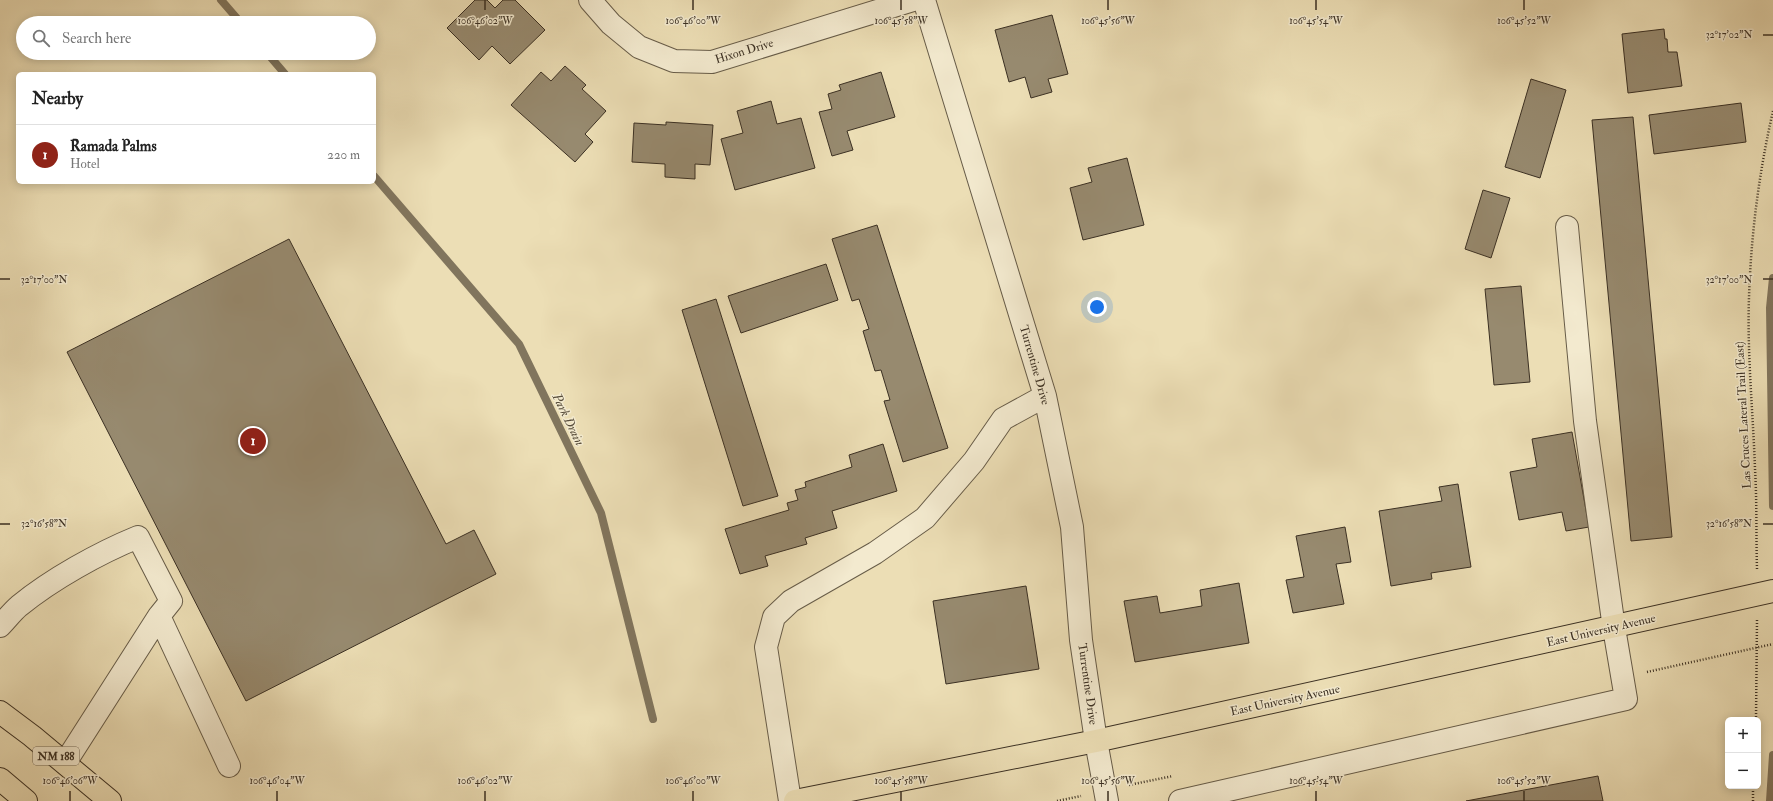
<!DOCTYPE html>
<html lang="en">
<head>
<meta charset="utf-8">
<style>
  body { margin:0; font-family:"IM FELL Double Pica",serif; background:#f2f2f2; color:#222 }
  .controls { position:absolute; right:12px; bottom:12px; display:grid; overflow:hidden; border-radius:6px; box-shadow:0 2px 10px #0003 }
  .controls button { width:36px; height:36px; display:grid; place-items:center; padding:0; border:0; border-bottom:1px solid #e0e0e0; background:#fff; color:#222; font:20px sans-serif }
  .you { position:absolute; left:1097px; top:307px; width:14px; height:14px; margin:-10px; border:3px solid #fff; border-radius:50%; background:#1a73e8; box-shadow:0 0 0 6px #1a73e833 }
  .badge { display:grid; place-items:center; width:26px; height:26px; border-radius:50%; background:#8f2418; color:#fff; font-size:13px; font-weight:700 }
  .pin { position:absolute; translate:-50% -50%; border:2px solid #fff; box-shadow:0 1px 4px #0006 }
  .list { margin:0; padding:0; list-style:none }
  h2 { display:flex; justify-content:space-between; align-items:center; height:52px; margin:0; padding:0 16px; font-size:17px }
  h2 small { font-size:13px; font-weight:400; color:#767676 }
  .list li { display:grid; grid-template-columns:26px 1fr auto; gap:12px; align-items:center; box-sizing:border-box; height:60px; padding:0 16px; border-top:1px solid #e0e0e0 }
  .list b { display:block; font-size:15px; white-space:nowrap }
  .list p { margin:0; font-size:13px; white-space:nowrap; color:#767676 }
  .list em { font-size:13px; font-style:normal; color:#767676 }
  .icon { flex:none; width:22px; height:22px; fill:none; stroke:currentColor; stroke-width:2; stroke-linecap:round; stroke-linejoin:round }
  .map { position:relative; flex:none; width:1773px; height:801px; overflow:hidden }
  .search { position:absolute; background:#fff; box-shadow:0 2px 10px #0003; left:16px; top:16px; width:360px; height:44px; display:flex; align-items:center; gap:10px; box-sizing:border-box; padding:0 14px; border-radius:22px; color:#767676; font-size:15px }
  .panel { position:absolute; background:#fff; box-shadow:0 2px 10px #0003; left:16px; top:72px; width:360px; height:112px; border-radius:6px }
  .map>svg:first-child { display:block }
  .lines { fill:none; stroke-linecap:round; stroke-linejoin:round }
  .stream { stroke:#81755d; stroke-width:8 }
  .building { fill:#978a6f; stroke:#3b3023 }
  .minor-casing { stroke:#675c48; stroke-width:24 }
  .major-casing { stroke:#3b3023; stroke-width:24 }
  .path { stroke:#3b3023; stroke-width:2.5; stroke-dasharray:1 2; stroke-linecap:butt }
  .minor { stroke:#f3eacf; stroke-width:22 }
  .major { stroke:#ecdeb5; stroke-width:22 }
  .ticks { fill:none; stroke:#3b3023; stroke-width:1.5 }
  .labels { text-anchor:middle; stroke-width:3; stroke-linejoin:round; paint-order:stroke }
  .shield { fill:#f3eacf; stroke:#726857; stroke-width:1 }
  .shield-label { font-size:11px; font-weight:bold; fill:#3b3023 }
  .street-label { font-size:12px; fill:#3b3023; stroke:#f3eacf }
  .water-label { font-size:13px; font-style:italic; fill:#584d3b; stroke:#f3eacf }
  .ticks-label { font-size:10px; text-anchor:middle; fill:#3b3023; stroke:#f3eacf; stroke-width:3; stroke-linejoin:round; paint-order:stroke }
</style>
</head>
<body>
<div class="map">
<svg width="1773" height="801" viewBox="0 0 1773 801">
  <rect width="100%" height="100%" fill="#ecdeb5"/>
  <filter id="stains"><feTurbulence type="fractalNoise" baseFrequency=".005" numOctaves="4"/><feColorMatrix values="0 0 0 0 .2 0 0 0 0 .09 0 0 0 0 .02 0 0 0 .5 -.17"/></filter>
  <radialGradient id="worn" r=".72"><stop offset=".6" stop-color="#630" stop-opacity="0"/><stop offset="1" stop-color="#630" stop-opacity=".3"/></radialGradient>
  <g class="lines">
    <path class="stream" d="M221 0 241 23
      M267 53 285 74
      M374 176 519 344 601 513 653 719
      M1773 278 1770 308 1773 506
      M1770 801 1773 755"/>
  </g>
  <path class="building" d="M475 0H487L495 8 503 0H515L545 30 510 64 492 46 479 60 447 28Z
    M1052 15 1068 74 1048 79 1052 92 1031 98 1025 77 1009 82 995 30Z
    M1664 29 1665 39H1667L1668 52H1677L1682 86 1628 93 1622 34Z
    M565 66 586 85 582 89 606 111 585 134 593 142 575 162 511 105 541 72 551 81Z
    M881 72 895 117 847 131 853 150 832 156 819 112 832 109 828 94 841 90 839 85Z
    M1531 79 1566 90 1540 178 1505 167Z
    M771 101 777 124 801 118 815 168 735 190 721 139 743 133 737 111Z
    M1741 103 1746 142 1654 154 1649 115Z
    M1633 117 1672 537 1631 541 1592 120Z
    M666 122 713 125 710 165 695 164V179L665 177V164L632 162 634 123 666 125Z
    M1127 158 1144 225 1083 240 1070 188 1092 182 1088 168Z
    M1483 190 1510 198 1491 258 1465 249Z
    M877 225 948 448 903 462 884 401 890 400 881 370 875 371 863 331 869 329 859 299 852 301 832 239Z
    M289 239 446 544 474 530 496 574 246 701 67 352Z
    M826 264 838 300 741 333 728 296Z
    M1521 286 1530 382 1494 385 1485 289Z
    M716 299 778 496 743 506 682 310Z
    M1572 432 1589 527 1566 531 1562 512 1519 520 1510 472 1537 467 1532 439Z
    M883 444 897 491 832 511 837 528 805 538 807 544 765 556 768 566 740 574 725 529 789 510 787 503 798 500 795 490 806 487 805 482 852 467 849 455Z
    M1458 484 1471 567 1431 573 1432 579 1391 586 1379 511 1442 501 1439 487Z
    M1345 527 1351 562 1336 564 1344 604 1293 613 1286 580 1304 577 1296 536Z
    M1239 583 1249 643 1135 662 1124 601 1157 596 1160 613 1202 606 1200 590Z
    M1026 586 1039 669 946 684 933 601Z
    M1598 776 1603 801H1466Z"/>
  <g class="lines">
    <g class="minor-casing">
      <path id="minor" d="M590 0 611 24 639 47 674 61 712 62 913 0
        M924 0 1045 396 1072 527 1081 640 1096 741 1107 801
        M159 616 229 766
        M0 626C6 620 12 612 19 606 52 579 99 553 138 537L171 601 159 616 65 763
        M790 801 766 647 774 617 791 601 875 553 925 518 974 461 1003 419 1045 396
        M1180 801 1626 699 1614 628 1585 421 1567 227"/>
    </g>
    <g class="major-casing">
      <path id="major" d="M0 712 32 736 110 801
        M0 779 26 801
        M795 801 1096 741 1773 591"/>
    </g>
    <path class="path" d="M1757 569C1756 536 1757 502 1755 469 1753 412 1747 354 1749 297 1751 235 1759 172 1773 111
      M1647 672 1773 644
      M1756 720 1757 620
      M1129 785 1173 776
      M1057 801 1081 796
      M1753 801V786"/>
    <use href="#minor" class="minor"/>
    <use href="#major" class="major"/>
  </g>
  <path class="ticks" d="M485 0V10M693 0V10M901 0V10M1108 0V10M1316 0V10M1524 0V10M1763 35H1773M0 279H10M1763 279H1773M0 524H10M1763 524H1773M70 791V801M277 791V801M485 791V801M693 791V801M901 791V801M1108 791V801M1316 791V801M1524 791V801"/>
  <g class="labels">
    <rect class="shield" x="33" y="747" width="46" height="18" rx="3"/>
    <g class="shield-label">
      <text x="56" y="760">NM 188</text>
    </g>
    <g class="street-label">
      <text transform="translate(744 51) rotate(-17)" y="4">Hixon Drive</text>
      <text transform="translate(1035 365) rotate(74)" y="4">Turrentine Drive</text>
      <text transform="translate(1743 415) rotate(-93)" y="4">Las Cruces Lateral Trail (East)</text>
      <text transform="translate(1601 630) rotate(-13)" y="4">East University Avenue</text>
      <text transform="translate(1088 684) rotate(82)" y="4">Turrentine Drive</text>
      <text transform="translate(1285 700) rotate(-12)" y="4">East University Avenue</text>
    </g>
    <g class="water-label">
      <text transform="translate(569 419) rotate(64)" y="5">Park Drain</text>
    </g>
  </g>
  <g class="ticks-label">
    <text x="485" y="24">106°46'02"W</text>
    <text x="693" y="24">106°46'00"W</text>
    <text x="901" y="24">106°45'58"W</text>
    <text x="1108" y="24">106°45'56"W</text>
    <text x="1316" y="24">106°45'54"W</text>
    <text x="1524" y="24">106°45'52"W</text>
    <text x="1729" y="38">32°17'02"N</text>
    <text x="44" y="283">32°17'00"N</text>
    <text x="1729" y="283">32°17'00"N</text>
    <text x="44" y="527">32°16'58"N</text>
    <text x="1729" y="527">32°16'58"N</text>
    <text x="70" y="784">106°46'06"W</text>
    <text x="277" y="784">106°46'04"W</text>
    <text x="485" y="784">106°46'02"W</text>
    <text x="693" y="784">106°46'00"W</text>
    <text x="901" y="784">106°45'58"W</text>
    <text x="1108" y="784">106°45'56"W</text>
    <text x="1316" y="784">106°45'54"W</text>
    <text x="1524" y="784">106°45'52"W</text>
  </g>
  <rect width="100%" height="100%" filter="url(#stains)"/>
  <rect width="100%" height="100%" fill="url(#worn)"/>
</svg>
<div class="controls">
<button>+</button>
<button>−</button>
</div>
<div class="you"></div>
<div class="pin badge" style="left:253px;top:441px">1</div>
<div class="search"><svg class="icon" aria-label="search" viewBox="0 0 24 24"><circle cx="10" cy="10" r="6"/><path d="M15 15l6 6"/></svg>Search here</div>
<section class="panel">
<h2>Nearby<small></small></h2>
<ul class="list">
<li><span class="badge">1</span><div><b>Ramada Palms</b><p>Hotel</p></div><em>220 m</em></li>
</ul>
</section>
</div>
</body>
</html>
